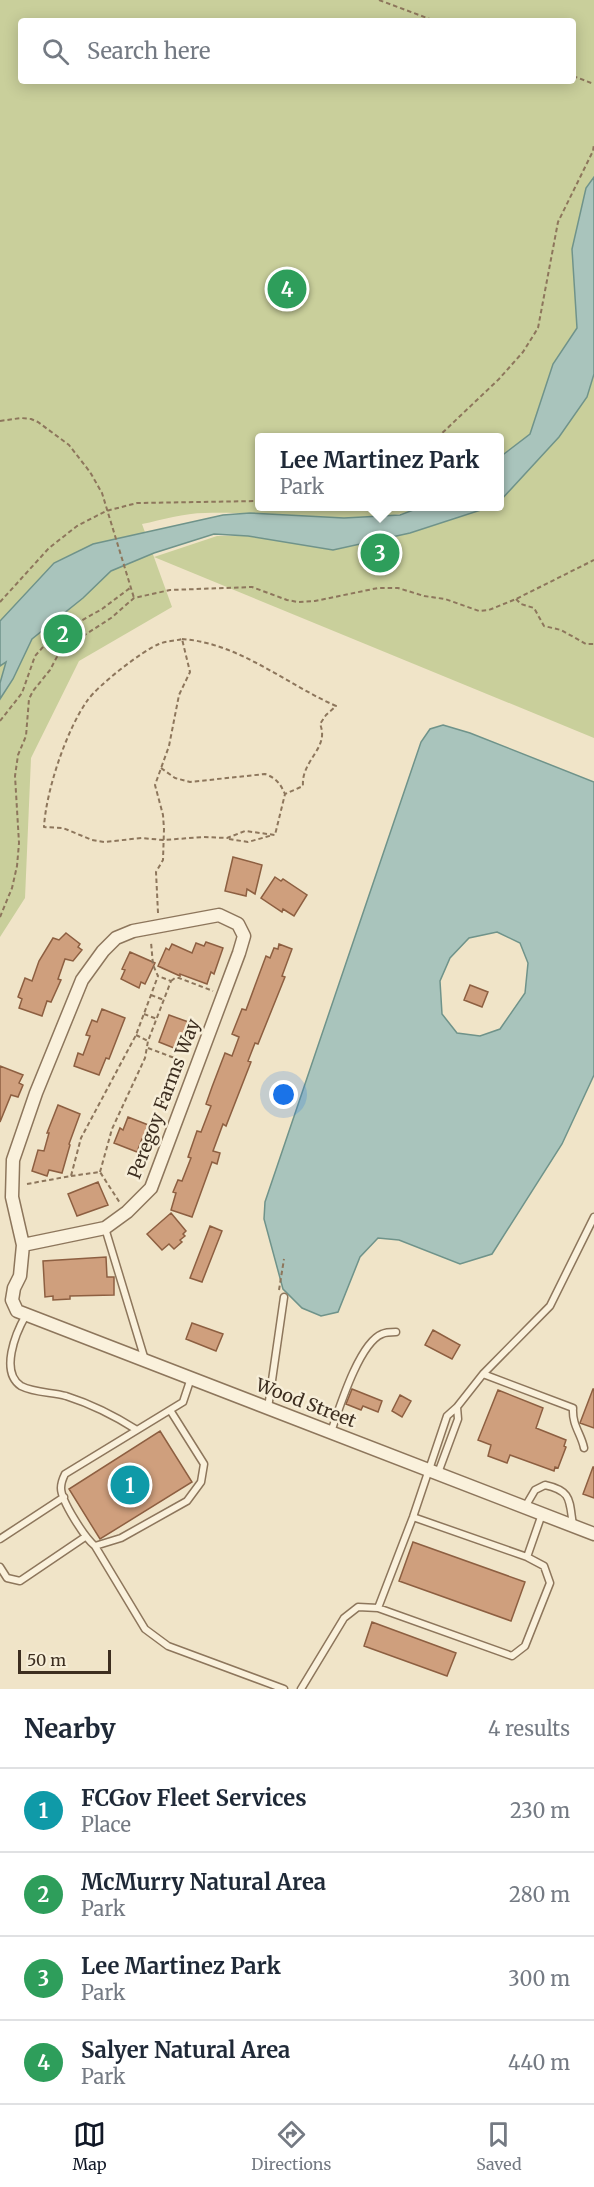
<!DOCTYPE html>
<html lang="en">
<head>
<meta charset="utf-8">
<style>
  body { margin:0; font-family:Merriweather,serif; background:#f6f6f7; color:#1f2937 }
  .scale { position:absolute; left:18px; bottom:15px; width:93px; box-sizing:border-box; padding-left:6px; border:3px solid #3d2e20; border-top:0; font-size:16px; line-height:21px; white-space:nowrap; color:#3d2e20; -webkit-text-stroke:4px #f7eed8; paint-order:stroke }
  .you { position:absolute; left:284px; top:1095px; width:21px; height:21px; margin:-15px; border:4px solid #fff; border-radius:50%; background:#1a73e8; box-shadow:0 0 0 9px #1a73e833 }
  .badge { display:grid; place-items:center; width:39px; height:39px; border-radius:50%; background:#111827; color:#fff; font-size:20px; font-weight:700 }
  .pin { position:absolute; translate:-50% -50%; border:3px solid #fff; box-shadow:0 2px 6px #0006 }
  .popup { position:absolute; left:255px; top:433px; width:249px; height:78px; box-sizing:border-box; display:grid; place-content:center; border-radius:6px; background:#fff; filter:drop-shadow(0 2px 4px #0005); font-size:20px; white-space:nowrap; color:#747a83 }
  .popup b { font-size:22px; color:#1f2937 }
  .popup::after { content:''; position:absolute; left:50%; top:100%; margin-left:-12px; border:12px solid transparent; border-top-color:#fff }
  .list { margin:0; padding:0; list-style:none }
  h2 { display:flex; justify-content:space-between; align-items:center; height:78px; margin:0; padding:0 24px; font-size:26px }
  h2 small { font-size:20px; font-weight:400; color:#747a83 }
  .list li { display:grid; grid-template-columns:39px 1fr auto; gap:18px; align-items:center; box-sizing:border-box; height:84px; padding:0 24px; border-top:2px solid #e0e1e3 }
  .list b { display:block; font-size:22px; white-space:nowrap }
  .list p { margin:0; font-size:20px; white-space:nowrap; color:#747a83 }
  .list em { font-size:20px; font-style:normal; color:#747a83 }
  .icon { flex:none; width:33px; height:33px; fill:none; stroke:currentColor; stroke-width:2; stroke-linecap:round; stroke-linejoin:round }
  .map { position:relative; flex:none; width:594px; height:1689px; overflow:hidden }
  .search { position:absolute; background:#fff; box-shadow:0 3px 15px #0003; left:18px; right:18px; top:18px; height:66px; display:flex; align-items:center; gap:15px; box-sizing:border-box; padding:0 21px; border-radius:6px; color:#747a83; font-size:22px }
  .sheet { height:414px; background:#fff }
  nav { display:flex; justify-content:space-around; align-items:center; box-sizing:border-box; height:84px; border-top:2px solid #e0e1e3; background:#fff; font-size:16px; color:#747a83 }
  nav a { display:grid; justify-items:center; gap:3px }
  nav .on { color:#111827 }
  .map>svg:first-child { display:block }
  .green { fill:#c9cf9b; fill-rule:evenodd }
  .water { fill:#a9c4bc; stroke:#6f938a; stroke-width:1.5; fill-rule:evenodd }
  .building { fill:#cf9f7d; stroke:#8d5f41; stroke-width:1.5 }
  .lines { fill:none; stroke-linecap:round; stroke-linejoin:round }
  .lane-casing { stroke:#8d765c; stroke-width:9 }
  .street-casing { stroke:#8d765c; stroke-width:15 }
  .path { stroke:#8d765c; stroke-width:2; stroke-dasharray:4.5 3; stroke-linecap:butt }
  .lane { stroke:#faf1dc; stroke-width:6 }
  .street { stroke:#faf1dc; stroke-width:12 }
  .labels { text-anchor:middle; stroke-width:5; stroke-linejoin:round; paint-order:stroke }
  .street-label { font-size:18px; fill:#3d2e20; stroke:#f7eed8 }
</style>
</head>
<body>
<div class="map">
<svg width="594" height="1689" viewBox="0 0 594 1689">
  <rect width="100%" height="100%" fill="#f0e4c8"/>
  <path class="green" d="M0 0H594V177L586 188 572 249 577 328 553 364 530 434 500 457V438H260V506L424 507C355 532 277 510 205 513 184 513 162 520 142 524L172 607 79 661 31 758 25 898 0 937ZM21 21H573V81H21Z
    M594 374V738L154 557 217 536H248L333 550 410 533 490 507 500 506V501L559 437 587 397Z"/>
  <path class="water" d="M594 177V374L587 397 559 437 500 501V457L530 434 553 364 577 328 572 249 586 188Z
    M424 506 490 507 410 533 333 550 248 536 214 534 154 553 111 571 83 598 32 639 13 679 0 699V683L6 662 0 666V621L54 563 93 544 223 515 250 513 344 518 400 515Z
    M443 725 470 733 594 782V1075L562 1144 492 1254 460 1264 399 1240 378 1238 360 1257 338 1312 321 1316 302 1308 283 1289 264 1219 265 1202 421 742 430 729ZM497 932 520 943 528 963 525 993 500 1029 480 1036 457 1033 442 1014 440 981 450 958 469 938Z"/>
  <path class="building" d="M233 857 262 865 255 894 247 889 246 896 225 891Z
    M275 877 281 881 283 879 307 895 294 916 283 909 282 912 261 898Z
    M66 933 80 944 78 947 82 950 73 961 65 959 58 979 61 980 51 1002 47 1001 42 1016 19 1008 22 999 18 997 25 978 32 981 39 961 53 938 59 940Z
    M206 942 223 948 214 974 211 972 207 984 180 974V976L158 966 166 948 169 950 172 944 192 953 196 943 204 946Z
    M279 944 292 949 282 976 285 977 258 1044 255 1043 248 1061 251 1062 226 1126 223 1124 213 1151 220 1153 217 1164 212 1162 192 1217 171 1210 176 1193 173 1192 178 1180 182 1181 191 1158 188 1157 197 1131 201 1132 211 1106 206 1104 212 1087 225 1053 232 1056 239 1037 232 1034 242 1009 246 1010 266 956 270 958 274 948 278 949Z
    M130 952 155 963 145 984 141 982 139 988 121 979 125 970 122 969Z
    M470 985 488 992 482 1007 464 1000Z
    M102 1009 125 1018 109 1059 106 1058 99 1075 74 1066 78 1053 83 1055 90 1036 86 1035 92 1020 97 1022Z
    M169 1015 194 1024 187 1042 183 1040 179 1050 159 1042Z
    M0 1066 23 1075 19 1083 23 1085 18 1097 11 1095 0 1122Z
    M58 1105 80 1114 69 1144 70 1145 62 1173 49 1170 47 1176 32 1171 38 1150 44 1151 49 1133H47Z
    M128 1117 156 1128 151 1142 142 1139 137 1152 114 1143 120 1128 123 1130Z
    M98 1182 108 1205 77 1216 68 1194Z
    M171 1213 186 1231 183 1234 185 1236 180 1240 182 1242 174 1249 169 1244 162 1250 147 1234Z
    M210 1226 222 1231 202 1282 190 1278Z
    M106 1257 107 1277H114V1295L70 1296V1299L53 1300V1296L45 1297 43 1261Z
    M192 1323 223 1334 216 1351 186 1339Z
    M433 1330 460 1345 452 1359 425 1345Z
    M352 1389 382 1401 378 1412 363 1406 361 1410 346 1404Z
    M593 1389H594V1428L580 1423Z
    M498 1390 543 1408 536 1428 566 1440 564 1446 566 1447 558 1468 555 1467 554 1471 510 1455 507 1463 488 1456 491 1445 478 1440Z
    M400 1395 411 1401 402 1417 392 1411Z
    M160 1431 192 1482 100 1539 69 1489Z
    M593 1467H594V1498L583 1494Z
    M413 1542 525 1582 511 1621 399 1581Z
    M372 1622 456 1653 447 1676 364 1646Z"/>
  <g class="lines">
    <g class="lane-casing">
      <path id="lane" d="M105 1228 145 1360
        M26 1315C15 1334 0 1372 21 1386 35 1393 51 1392 66 1396 91 1404 115 1416 137 1430
        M483 1374 573 1408C572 1426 581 1433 584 1448
        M457 1407 483 1374 550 1306 594 1217
        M268 1408 284 1297
        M170 1410 204 1464 201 1482 187 1501 121 1538 95 1546C85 1538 61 1501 61 1488 61 1484 63 1478 65 1474L183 1402 191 1378
        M331 1432C339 1409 359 1343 382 1334 386 1332 392 1332 396 1332
        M438 1473 458 1419 457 1407 447 1416 413 1517 378 1608 512 1656 525 1646 550 1583 544 1566 527 1557 542 1514
        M525 1507 535 1490 545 1485C572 1491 569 1500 573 1525
        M413 1517 527 1557
        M0 1539 64 1497
        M95 1546 145 1629 168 1646 284 1689
        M0 1567 7 1578 20 1581 85 1537
        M301 1689 344 1618 358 1607 378 1608"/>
    </g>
    <g class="street-casing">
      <path id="street" d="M23 1245 105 1228 127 1212 151 1188 239 953 244 936 238 924 219 915 133 931 116 938 103 951 82 980 36 1093 13 1160 12 1197 23 1245 20 1276 14 1288 12 1300 17 1311 594 1534"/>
    </g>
    <path class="path" d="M379 0 435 21
      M573 76 594 84
      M0 421 21 418 31 419 38 422 69 445 90 472 102 493 134 598
      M437 438 499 379 523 352 538 328 558 222 593 151 594 144
      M516 599 521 604 534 608 544 626 561 630 586 644H594
      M0 602 49 548 77 526 106 511 137 503 260 501
      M182 639C239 643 286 684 336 706L326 715 320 724C330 748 301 760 303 786L285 794 275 835 245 831 227 838 204 837 163 840 142 838 104 842 92 840 63 828 44 827C46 791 66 731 87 701 98 685 142 651 159 644 166 641 175 641 182 639Z
      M0 721 22 693 35 656 51 638 102 609 130 588
      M161 768 175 778 190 782 265 774C276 778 280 783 285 794
      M229 839 248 842 273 835
      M158 913 156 872 163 860 164 829 163 815 155 785 169 746 179 695 190 672 182 639
      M0 917 12 888 17 866 19 843 15 776 18 755 26 736 29 699 33 691 50 670 59 653 66 647 111 618 134 598 170 590 252 587 287 600 298 602 315 601 378 588H398L424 596 445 599 479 611 489 610 516 599 594 560
      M171 981 175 978H179L213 991
      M151 995 164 1000
      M144 1014 157 1019
      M136 1035 148 1041
      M148 1048 185 1062
      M100 1172 112 1129 145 1058 148 1041 171 981 158 976
      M71 1176 100 1172 120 1203
      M27 1184 71 1176 81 1138 136 1035 158 976 153 965 151 942
      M279 1290 284 1259"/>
    <use href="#lane" class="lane"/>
    <use href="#street" class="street"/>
  </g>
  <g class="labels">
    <g class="street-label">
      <text transform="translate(164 1099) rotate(-69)" y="6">Peregoy Farms Way</text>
      <text transform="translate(306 1403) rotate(21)" y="6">Wood Street</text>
    </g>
  </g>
</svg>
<div class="scale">50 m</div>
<div class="you"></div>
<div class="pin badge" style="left:130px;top:1485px;background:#0f9aa8">1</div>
<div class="pin badge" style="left:63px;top:634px;background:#2e9e5b">2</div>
<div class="pin badge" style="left:380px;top:553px;background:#2e9e5b">3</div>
<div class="popup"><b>Lee Martinez Park</b>Park</div>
<div class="pin badge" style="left:287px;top:289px;background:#2e9e5b">4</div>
<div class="search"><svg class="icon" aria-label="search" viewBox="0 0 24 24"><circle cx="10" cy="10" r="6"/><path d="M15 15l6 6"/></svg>Search here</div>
</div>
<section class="sheet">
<h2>Nearby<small>4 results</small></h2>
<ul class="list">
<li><span class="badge" style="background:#0f9aa8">1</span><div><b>FCGov Fleet Services</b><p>Place</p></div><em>230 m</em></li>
<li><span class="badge" style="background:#2e9e5b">2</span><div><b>McMurry Natural Area</b><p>Park</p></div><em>280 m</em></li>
<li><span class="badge" style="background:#2e9e5b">3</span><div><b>Lee Martinez Park</b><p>Park</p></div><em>300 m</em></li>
<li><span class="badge" style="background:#2e9e5b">4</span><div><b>Salyer Natural Area</b><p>Park</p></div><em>440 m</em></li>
</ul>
</section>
<nav>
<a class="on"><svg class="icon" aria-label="map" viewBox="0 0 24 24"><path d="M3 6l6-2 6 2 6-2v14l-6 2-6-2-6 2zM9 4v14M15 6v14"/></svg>Map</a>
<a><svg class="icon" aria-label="directions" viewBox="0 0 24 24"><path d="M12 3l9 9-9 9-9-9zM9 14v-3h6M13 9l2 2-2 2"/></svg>Directions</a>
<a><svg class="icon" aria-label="saved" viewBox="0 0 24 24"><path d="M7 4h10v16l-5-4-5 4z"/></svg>Saved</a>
</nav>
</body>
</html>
